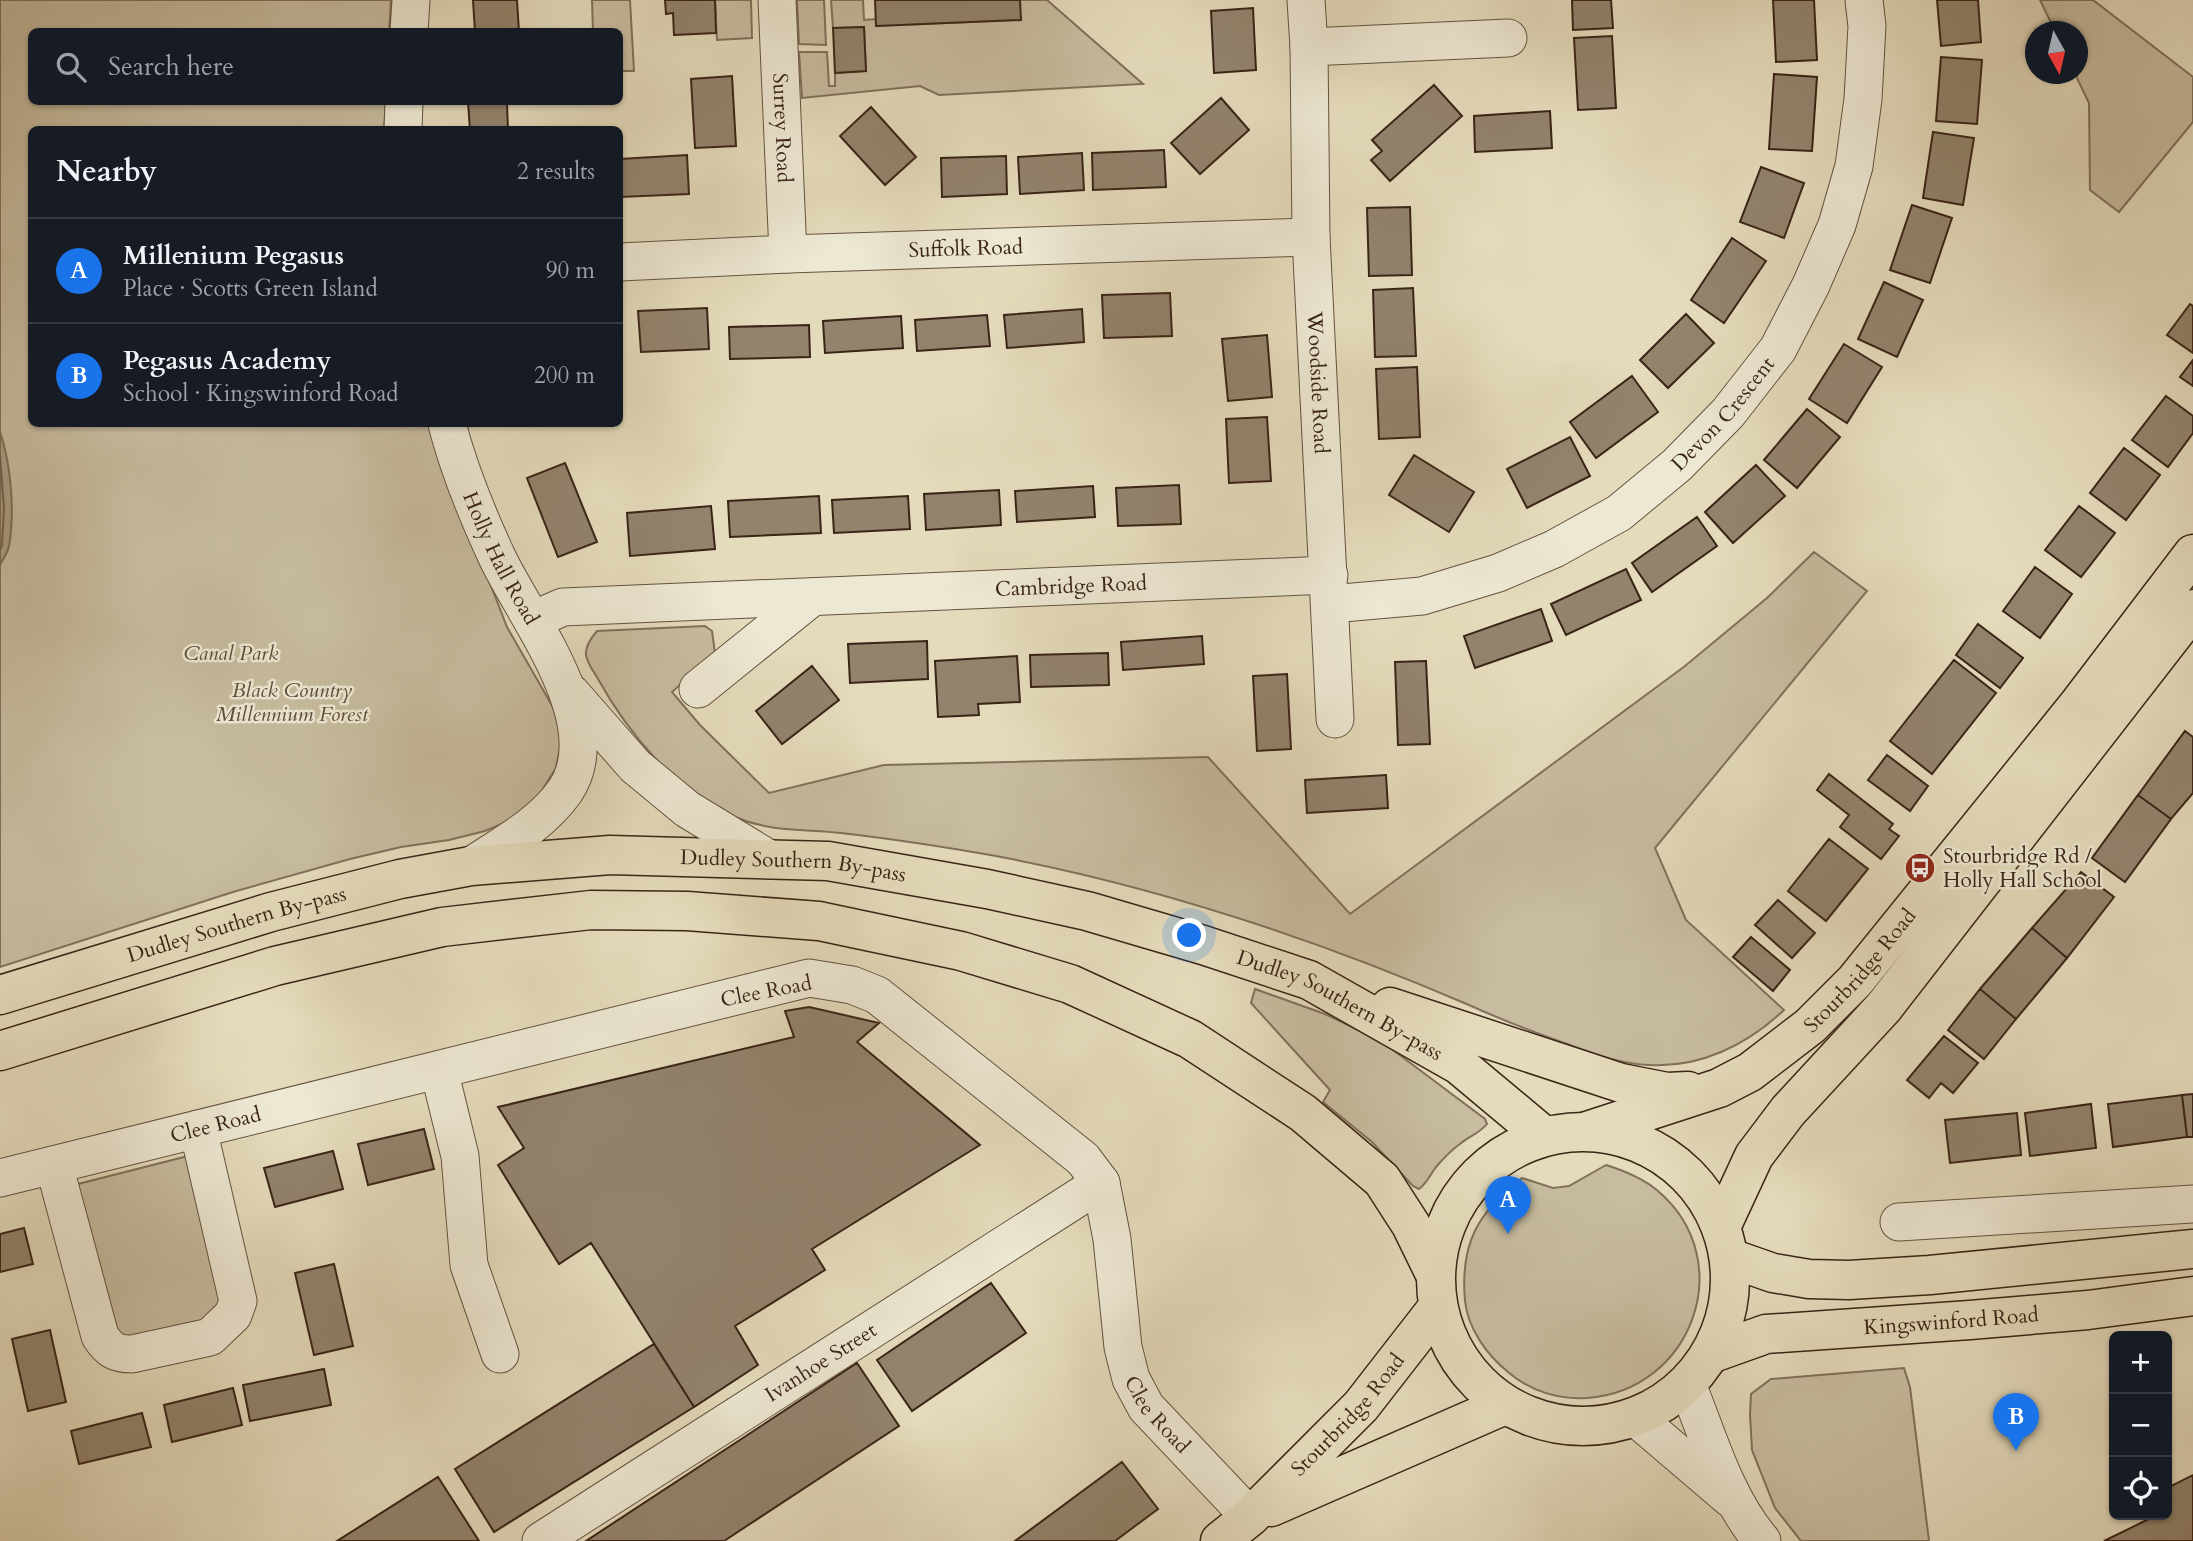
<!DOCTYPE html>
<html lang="en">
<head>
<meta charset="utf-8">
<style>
  body { margin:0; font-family:Cardo,serif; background:#242831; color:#f1f3f6 }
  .controls { position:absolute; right:21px; bottom:21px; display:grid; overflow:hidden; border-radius:10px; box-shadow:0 2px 5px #0004 }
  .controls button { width:63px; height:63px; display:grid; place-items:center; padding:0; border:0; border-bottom:2px solid #363941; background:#171b24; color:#f1f3f6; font:35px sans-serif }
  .compass { position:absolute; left:2025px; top:21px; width:63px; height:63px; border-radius:50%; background:#171b24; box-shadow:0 2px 5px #0004; rotate:172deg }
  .you { position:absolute; left:1190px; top:936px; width:24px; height:24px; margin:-18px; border:5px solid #fff; border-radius:50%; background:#1a73e8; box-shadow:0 0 0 10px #1a73e833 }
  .badge { display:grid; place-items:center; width:46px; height:46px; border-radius:50%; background:#1a73e8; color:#fff; font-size:23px; font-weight:700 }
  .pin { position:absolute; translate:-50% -58px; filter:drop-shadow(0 2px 4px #0008) }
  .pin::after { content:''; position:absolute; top:37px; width:24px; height:21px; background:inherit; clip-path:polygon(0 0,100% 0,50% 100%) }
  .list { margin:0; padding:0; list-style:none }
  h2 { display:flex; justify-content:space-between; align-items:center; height:91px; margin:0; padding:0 28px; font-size:30px }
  h2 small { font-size:23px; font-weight:400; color:#9ea1a6 }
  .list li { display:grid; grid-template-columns:46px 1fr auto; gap:21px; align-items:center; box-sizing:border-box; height:105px; padding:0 28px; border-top:2px solid #363941 }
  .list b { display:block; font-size:26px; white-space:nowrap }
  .list p { margin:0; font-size:23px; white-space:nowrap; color:#9ea1a6 }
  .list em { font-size:23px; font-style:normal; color:#9ea1a6 }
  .icon { flex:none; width:38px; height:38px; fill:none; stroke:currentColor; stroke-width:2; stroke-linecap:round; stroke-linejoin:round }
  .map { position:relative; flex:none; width:2193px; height:1541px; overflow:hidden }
  .search { position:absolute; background:#171b24; box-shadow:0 2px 5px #0004; left:28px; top:28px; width:595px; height:77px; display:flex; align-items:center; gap:18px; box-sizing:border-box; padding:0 24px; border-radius:10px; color:#9ea1a6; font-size:26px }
  .panel { position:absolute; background:#171b24; box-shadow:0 2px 5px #0004; left:28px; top:126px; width:595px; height:301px; border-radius:10px }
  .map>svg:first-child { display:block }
  .green { fill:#c7bca0; stroke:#80705c; stroke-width:2 }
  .water { fill:#aa9d84; stroke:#7d6d58; stroke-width:2 }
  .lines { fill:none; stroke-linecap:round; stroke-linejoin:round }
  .shore { stroke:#72604e; stroke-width:2 }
  .building { fill:#92836d; stroke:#3a2417; stroke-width:2 }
  .minor-casing { stroke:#645240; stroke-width:39 }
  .primary-casing { stroke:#3a2417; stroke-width:41 }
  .trunk-casing { stroke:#3a2417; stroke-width:41 }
  .minor { stroke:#ede8d3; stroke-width:37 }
  .primary { stroke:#e4dbbc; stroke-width:38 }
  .trunk { stroke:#e4dbbc; stroke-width:38 }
  .labels { text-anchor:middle; stroke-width:5; stroke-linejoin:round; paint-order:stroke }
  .street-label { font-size:21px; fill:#3a2417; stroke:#ede8d3 }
  .park-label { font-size:21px; font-style:italic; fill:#5d4a39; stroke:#ede8d3 }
  .poi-label { font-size:21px; fill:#3a2417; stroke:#ede8d3; text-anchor:start }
</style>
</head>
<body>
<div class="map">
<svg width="2193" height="1541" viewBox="0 0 2193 1541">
  <rect width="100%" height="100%" fill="#e4dbbc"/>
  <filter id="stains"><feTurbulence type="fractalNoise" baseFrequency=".00286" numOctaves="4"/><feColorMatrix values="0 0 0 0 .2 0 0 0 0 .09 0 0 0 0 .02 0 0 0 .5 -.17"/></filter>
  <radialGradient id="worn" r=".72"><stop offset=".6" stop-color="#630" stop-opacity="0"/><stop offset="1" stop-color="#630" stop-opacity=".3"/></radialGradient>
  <path class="green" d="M0 0H391L389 31 32 32V102H386L384 129 32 130V424H431L449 478 507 627 558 716 561 742 556 768 536 800 516 818 485 831 449 840 401 847 350 859 233 892 0 967Z
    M592 0H630L634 71H620V32L593 31Z
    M715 0H751L752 38 717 40Z
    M797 0H824L826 45 799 44Z
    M831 0H863L864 20 876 19 877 26 1020 20V0H1047L1143 84 939 95 920 86 802 98 799 52H827L829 86H835V73L866 71 864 27 833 28Z
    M2040 0H2093L2193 77V122L2119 212 2090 190 2089 103 2075 74H2078V32L2055 31Z
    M1814 552 1867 591 1655 848 1686 920 1784 1010C1747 1045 1700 1068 1649 1065 1622 1064 1596 1055 1570 1045 1536 1033 1502 1020 1469 1005 1316 939 1160 887 996 856 945 847 893 839 841 833 804 829 770 832 735 817 677 793 628 733 598 679 594 672 587 663 586 655 585 646 591 638 597 631L705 626 712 631 715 653 672 692 700 725 769 793 884 765 1208 757 1350 914 1685 666 1767 598Z
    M1255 989 1325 1014 1381 1041 1485 1119 1487 1124C1480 1133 1468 1137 1460 1144 1451 1150 1443 1159 1436 1167 1430 1175 1427 1183 1419 1189L1413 1186 1372 1142 1323 1102 1330 1090 1251 1003Z
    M188 1156 221 1301 210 1321 130 1342 111 1326 74 1185Z
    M1606 1165C1625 1171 1643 1178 1658 1191 1740 1261 1692 1391 1587 1398 1559 1400 1530 1391 1508 1372 1487 1355 1468 1329 1465 1301 1460 1244 1477 1213 1522 1178L1553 1188 1569 1186Z
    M1904 1368 1910 1387 1929 1541H1801L1775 1508 1752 1450 1750 1415 1751 1394 1771 1379Z"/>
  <path class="water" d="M0 432C11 464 15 512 9 546 8 552 3 559 0 565Z"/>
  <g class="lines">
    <path class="shore" d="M0 455 4 509 2 545 0 550"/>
  </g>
  <path class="building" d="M473 0H517L519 32H475Z
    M665 0H715L716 33 674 35 673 13 666 14Z
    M875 0H1020L1021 20 876 26Z
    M1572 0H1611L1613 28 1573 30Z
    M1773 0H1814L1817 60 1776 62Z
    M1937 0H1978L1981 42 1941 46Z
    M1253 8 1256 70 1214 73 1211 11Z
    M864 27 866 71 835 73 833 28Z
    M1612 36 1616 108 1578 110 1574 38Z
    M1941 57 1982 60 1977 124 1936 121Z
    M1774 74 1817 77 1812 151 1769 149Z
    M732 76 736 146 695 148 691 79Z
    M1434 85 1462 116 1390 181 1371 160 1382 151 1372 140Z
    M1221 98 1249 130 1200 174 1171 143Z
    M468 102H527V103L507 104 508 130H470Z
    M871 107 916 157 885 185 840 136Z
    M1550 111 1552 148 1475 152 1474 116Z
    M1933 132 1974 138 1963 205 1923 198Z
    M1164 150 1166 187 1093 190 1092 153Z
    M1082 153 1084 190 1020 194 1018 157Z
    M687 155 689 194 620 197V159Z
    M1006 156 1007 194 942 197 941 158Z
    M1761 167 1804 183 1784 238 1740 222Z
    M1912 205 1952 218 1930 283 1890 270Z
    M1410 207 1412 275 1369 276 1367 208Z
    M1732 238 1766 261 1724 323 1691 300Z
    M1884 282 1923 300 1897 357 1858 339Z
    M1413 288 1416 356 1375 357 1373 290Z
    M1170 293 1172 336 1104 338 1102 295Z
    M2190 304 2193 306V353L2167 335Z
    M707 308 709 349 641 352 638 311Z
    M1082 309 1084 342 1007 348 1004 315Z
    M1686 314 1714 343 1668 388 1640 360Z
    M987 315 990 346 917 351 915 320Z
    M901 316 903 348 825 353 823 321Z
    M809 325 810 357 730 359 729 327Z
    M1267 335 1272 397 1228 401 1222 339Z
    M1844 344 1882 367 1847 423 1809 399Z
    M2193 360V386L2180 377Z
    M1417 367 1420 437 1379 439 1376 369Z
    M1632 376 1658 412 1596 458 1570 422Z
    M2166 396 2193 416V433L2168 467 2132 440Z
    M1807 409 1840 437 1797 488 1764 460Z
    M1267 417 1271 481 1229 483 1226 419Z
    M1570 437 1590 476 1527 508 1507 469Z
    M2124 448 2160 475 2126 520 2090 493Z
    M1414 455 1474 492 1449 532 1389 495Z
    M565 463 597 542 558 557 527 478Z
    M1756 465 1785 496 1733 543 1705 512Z
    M1179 485 1181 524 1118 526 1116 488Z
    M1093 486 1095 517 1017 522 1015 491Z
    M999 490 1001 525 926 530 924 494Z
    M819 496 821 533 730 537 728 501Z
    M908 496 910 529 834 533 832 500Z
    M711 506 715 549 630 556 627 513Z
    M2079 506 2115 533 2081 577 2045 550Z
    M1697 517 1717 546 1652 592 1632 563Z
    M2035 567 2072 594 2040 638 2003 611Z
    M1626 569 1641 600 1566 635 1551 604Z
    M1541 609 1552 641 1475 668 1464 636Z
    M1978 624 2023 658 2000 688 1956 655Z
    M1202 636 1204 664 1123 670 1121 642Z
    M927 641 928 679 850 683 848 644Z
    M1108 653 1109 685 1031 687 1030 655Z
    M1017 656 1020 702 978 704 979 715 938 717 935 661Z
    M1954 660 1996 693 1932 774 1890 741Z
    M1426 661 1430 744 1398 745 1395 662Z
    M812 666 839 700 782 744 756 711Z
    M1287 674 1291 749 1257 751 1253 676Z
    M2185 731 2193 737V793L2171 819 2138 795Z
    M1887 755 1928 786 1910 811 1868 780Z
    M1829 774 1893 824 1889 829 1899 836 1881 859 1840 827 1849 815 1817 790Z
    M1386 775 1388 808 1307 813 1305 780Z
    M2138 795 2171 819 2125 882 2092 858Z
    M1829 839 1868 869 1826 921 1788 891Z
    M2081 872 2114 897 2067 958 2032 928Z
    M1778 900 1815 933 1792 958 1755 925Z
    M2032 928 2067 958 2016 1019 1980 989Z
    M1751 937 1790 970 1773 991 1733 957Z
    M1980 989 2016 1019 1984 1059 1948 1030Z
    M809 1007 879 1023 857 1042 980 1145 812 1249 825 1270 735 1326 758 1365 694 1407 591 1243 559 1264 498 1165 524 1148 498 1107 794 1037 785 1011Z
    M1944 1036 1978 1063 1953 1093 1941 1083 1929 1098 1907 1080Z
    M2193 1094V1137H2187L2182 1095Z
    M2182 1095 2187 1137 2113 1147 2108 1104Z
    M2091 1104 2096 1148 2030 1156 2025 1113Z
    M2017 1113 2021 1155 1950 1163 1945 1120Z
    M424 1129 434 1169 368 1185 358 1144Z
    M333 1151 343 1189 275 1207 264 1168Z
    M24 1228 33 1264 0 1272V1234Z
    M334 1264 353 1346 314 1355 295 1273Z
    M991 1283 1026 1333 912 1411 877 1360Z
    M50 1330 66 1402 28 1411 12 1339Z
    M654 1344 694 1407 494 1532 455 1469Z
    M857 1363 899 1426 724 1541H586Z
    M324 1369 331 1405 250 1421 243 1385Z
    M233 1388 242 1425 172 1442 164 1405Z
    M142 1413 151 1447 79 1464 71 1431Z
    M1122 1462 1158 1509 1115 1541H1015Z
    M2193 1475V1541H2104L2153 1517 2152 1515H2167V1488Z
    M438 1477 479 1541H337Z"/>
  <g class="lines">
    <g class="minor-casing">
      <g id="minor">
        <path id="s1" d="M777 0 788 254"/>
        <path id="s2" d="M1306 0 1309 47 1311 237 1335 719"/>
        <path d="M409 32 411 0"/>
        <path d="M1309 47 1508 38"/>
        <path d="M403 130 404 102"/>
        <path id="s3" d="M620 262 788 254 1311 237"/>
        <path id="s4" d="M447 424C459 470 477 514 497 557 525 617 611 724 565 791 542 824 504 844 471 866"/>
        <path id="s5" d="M1331 604 1422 596 1498 573 1554 549 1619 513 1677 465 1728 413 1778 349 1811 285 1837 225 1854 166 1863 99 1867 26 1864 0"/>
        <path id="s6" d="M533 620 563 607 1329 575"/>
        <path d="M698 689 812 597"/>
        <path d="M571 693 635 766 687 809 769 859"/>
        <path d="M439 1070 460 1156 469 1265 500 1354"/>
        <path d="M54 1165 100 1336C109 1350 116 1354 132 1354L210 1337 233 1315 238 1301 198 1129"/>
        <path id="s7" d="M0 1178 809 978 852 985 877 995 1083 1159 1101 1183 1112 1239 1123 1347 1131 1379 1146 1407 1250 1517"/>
        <path d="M1899 1222 2193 1204"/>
        <path d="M1687 1384C1708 1436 1725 1498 1762 1541"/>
        <path d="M1635 1417 1731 1499"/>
        <path id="s8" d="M541 1541 1101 1183"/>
      </g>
    </g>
    <g class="primary-casing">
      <g id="primary">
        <path d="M1730 1258 1773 1273 1809 1279 1849 1280 1930 1275 2193 1249"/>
        <path id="s9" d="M1710 1354 1766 1334 1970 1320 2088 1310 2193 1296"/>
        <path d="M1271 1507 1505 1405"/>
        <path id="s10" d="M1220 1541 1250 1517 1361 1406 1438 1307"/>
      </g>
    </g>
    <g class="trunk-casing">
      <g id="trunk">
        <path id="s11" d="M0 995 271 912 400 879 471 866 610 855 828 861 987 889 1087 911 1203 945 1309 980 1459 1065 1544 1136"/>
        <path d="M1390 1007 1621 1083 1667 1092 1688 1091"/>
        <path d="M0 1051 275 966 442 927 591 910 687 911 819 921 961 951 1070 984 1190 1039 1303 1113 1382 1180 1411 1225 1435 1274"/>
        <path id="s12" d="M1587 1131 1719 1088 1750 1072 1810 1026 1855 981 2078 705 2193 554"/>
        <circle cx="1583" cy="1279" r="147"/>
        <path d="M1721 1227 1754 1156 1788 1111 1884 1007 2193 609"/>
      </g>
    </g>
    <use href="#minor" class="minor"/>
    <use href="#primary" class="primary"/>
    <use href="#trunk" class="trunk"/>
  </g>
  <defs>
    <g id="bus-disc" transform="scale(1.575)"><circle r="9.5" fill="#8f2418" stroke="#ede8d3"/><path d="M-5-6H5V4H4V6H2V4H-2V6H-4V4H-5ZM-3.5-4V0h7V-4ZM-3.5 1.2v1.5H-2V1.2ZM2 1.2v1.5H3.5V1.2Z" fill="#fff"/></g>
  </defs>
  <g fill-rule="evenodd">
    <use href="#bus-disc" x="1920" y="868"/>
  </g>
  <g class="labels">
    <g class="street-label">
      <text dy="7" stroke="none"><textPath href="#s1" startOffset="128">Surrey Road</textPath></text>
      <text dy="7" stroke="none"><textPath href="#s3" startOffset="346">Suffolk Road</textPath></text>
      <text dy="7" stroke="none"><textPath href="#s2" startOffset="383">Woodside Road</textPath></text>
      <text dy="7" stroke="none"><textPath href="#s5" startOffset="450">Devon Crescent</textPath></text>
      <text dy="7" stroke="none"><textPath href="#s4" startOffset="145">Holly Hall Road</textPath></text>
      <text dy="7" stroke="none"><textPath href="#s6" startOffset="541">Cambridge Road</textPath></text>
      <text dy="7" stroke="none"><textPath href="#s11" startOffset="812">Dudley Southern By-pass</textPath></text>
      <text dy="7" stroke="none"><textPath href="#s11" startOffset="247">Dudley Southern By-pass</textPath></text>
      <text dy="7" stroke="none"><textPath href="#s12" startOffset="324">Stourbridge Road</textPath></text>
      <text transform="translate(766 991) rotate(-11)" y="7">Clee Road</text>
      <text dy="7" stroke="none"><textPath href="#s11" startOffset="1381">Dudley Southern By-pass</textPath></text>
      <text dy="7" stroke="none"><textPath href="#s7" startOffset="222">Clee Road</textPath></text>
      <text dy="7" stroke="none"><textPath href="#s9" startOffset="245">Kingswinford Road</textPath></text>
      <text dy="7" stroke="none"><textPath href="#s8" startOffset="332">Ivanhoe Street</textPath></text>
      <text dy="7" stroke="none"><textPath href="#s7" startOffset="1440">Clee Road</textPath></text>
      <text dy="7" stroke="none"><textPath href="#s10" startOffset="180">Stourbridge Road</textPath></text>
    </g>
    <g class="park-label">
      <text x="231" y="660">Canal Park</text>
      <text x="292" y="697">Black Country<tspan x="292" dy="24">Millennium Forest</tspan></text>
    </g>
    <g class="poi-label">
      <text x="1943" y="863">Stourbridge Rd /<tspan x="1943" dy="24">Holly Hall School</tspan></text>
    </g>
  </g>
  <rect width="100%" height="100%" filter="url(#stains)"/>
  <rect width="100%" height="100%" fill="url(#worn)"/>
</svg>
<div class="controls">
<button>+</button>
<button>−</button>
<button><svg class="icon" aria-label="locate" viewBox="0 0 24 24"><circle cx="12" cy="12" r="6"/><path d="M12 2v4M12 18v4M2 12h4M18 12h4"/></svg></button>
</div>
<svg class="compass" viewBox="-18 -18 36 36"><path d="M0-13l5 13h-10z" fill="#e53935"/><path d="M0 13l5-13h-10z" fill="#9ea1a6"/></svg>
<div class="you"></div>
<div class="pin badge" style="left:1508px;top:1234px">A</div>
<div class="pin badge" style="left:2016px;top:1451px">B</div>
<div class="search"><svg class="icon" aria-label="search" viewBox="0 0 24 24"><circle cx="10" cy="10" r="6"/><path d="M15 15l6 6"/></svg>Search here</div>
<section class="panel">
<h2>Nearby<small>2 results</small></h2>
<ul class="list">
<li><span class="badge">A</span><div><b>Millenium Pegasus</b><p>Place · Scotts Green Island</p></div><em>90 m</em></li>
<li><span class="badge">B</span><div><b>Pegasus Academy</b><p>School · Kingswinford Road</p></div><em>200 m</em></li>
</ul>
</section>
</div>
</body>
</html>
